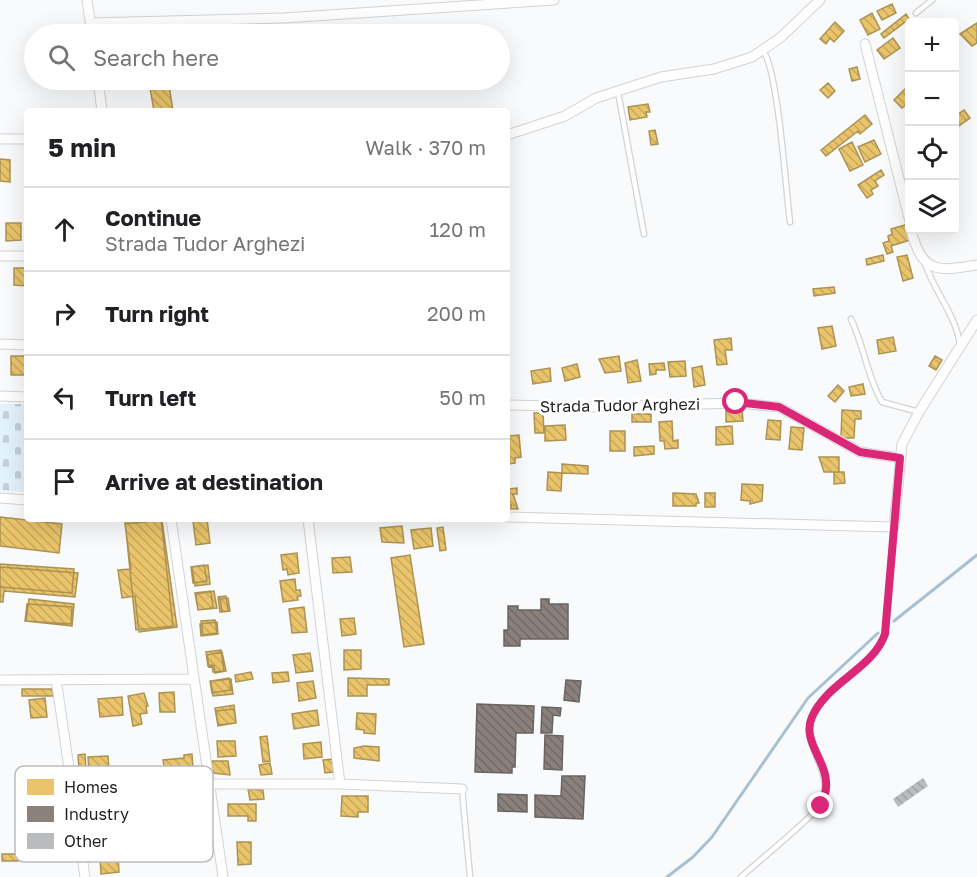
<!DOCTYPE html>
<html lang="en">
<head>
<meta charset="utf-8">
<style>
  body { margin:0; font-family:"Golos Text",sans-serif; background:#f6f6f6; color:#202124 }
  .controls { position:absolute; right:18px; top:18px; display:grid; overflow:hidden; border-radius:6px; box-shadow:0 6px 24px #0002 }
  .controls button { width:54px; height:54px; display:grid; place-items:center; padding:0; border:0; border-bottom:2px solid #e0e0e0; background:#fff; color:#202124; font:30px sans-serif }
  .stop { position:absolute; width:18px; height:18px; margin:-14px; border:4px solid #db2777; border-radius:50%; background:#fff }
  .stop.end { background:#db2777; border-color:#fff; box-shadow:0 2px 6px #0008 }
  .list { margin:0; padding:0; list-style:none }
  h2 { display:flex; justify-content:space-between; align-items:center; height:78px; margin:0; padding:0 24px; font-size:26px }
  h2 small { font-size:20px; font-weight:400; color:#757577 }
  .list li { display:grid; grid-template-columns:39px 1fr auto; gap:18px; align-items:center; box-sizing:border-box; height:84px; padding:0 24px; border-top:2px solid #e0e0e0 }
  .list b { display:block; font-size:22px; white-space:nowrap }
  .list p { margin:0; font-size:20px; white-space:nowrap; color:#757577 }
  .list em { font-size:20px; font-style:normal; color:#757577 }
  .icon { flex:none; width:33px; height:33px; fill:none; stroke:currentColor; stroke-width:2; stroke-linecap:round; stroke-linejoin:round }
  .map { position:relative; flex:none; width:977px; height:877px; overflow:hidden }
  .search { position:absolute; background:#fff; box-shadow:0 6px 24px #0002; left:24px; top:24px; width:486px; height:66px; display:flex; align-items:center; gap:15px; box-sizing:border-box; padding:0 21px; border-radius:33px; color:#757577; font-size:22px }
  .panel { position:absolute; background:#fff; box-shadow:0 6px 24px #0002; left:24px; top:108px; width:486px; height:414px; border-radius:6px }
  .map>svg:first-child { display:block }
  .cemetery { fill:url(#cemetery-stones) }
  .homes { fill:url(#homes-back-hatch); stroke:#ac9354; stroke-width:1.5 }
  .industry { fill:url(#industry-back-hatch); stroke:#6a6461; stroke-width:1.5 }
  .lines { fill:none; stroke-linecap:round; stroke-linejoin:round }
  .stream { stroke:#a8c1d2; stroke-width:3 }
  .building { fill:url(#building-back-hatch) }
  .lane-casing { stroke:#d2d3d4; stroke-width:7 }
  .street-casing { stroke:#d2d3d4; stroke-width:11 }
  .lane { stroke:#fefeff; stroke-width:4.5 }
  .street { stroke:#fefeff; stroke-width:9 }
  .route { stroke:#db2777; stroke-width:8 }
  .labels { text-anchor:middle; stroke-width:6; stroke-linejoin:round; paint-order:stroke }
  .street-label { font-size:16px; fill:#1f2021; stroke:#fff }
  .key { fill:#fff; stroke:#bcbcbc; stroke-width:1.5 }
  .key-label { font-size:16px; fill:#1f2021 }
</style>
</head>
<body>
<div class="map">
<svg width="977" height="877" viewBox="0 0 977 877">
  <defs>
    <pattern id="cemetery-stones" width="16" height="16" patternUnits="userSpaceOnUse" patternTransform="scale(1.5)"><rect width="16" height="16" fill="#e2f2fd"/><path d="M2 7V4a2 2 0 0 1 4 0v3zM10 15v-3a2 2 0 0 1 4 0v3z" fill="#c1cfd9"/></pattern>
    <pattern id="homes-back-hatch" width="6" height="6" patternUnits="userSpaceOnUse" patternTransform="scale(1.5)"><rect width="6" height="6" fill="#e9c46a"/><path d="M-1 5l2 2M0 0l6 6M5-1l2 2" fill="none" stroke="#c7a85c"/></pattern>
    <pattern id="industry-back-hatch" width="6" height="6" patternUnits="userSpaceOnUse" patternTransform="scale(1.5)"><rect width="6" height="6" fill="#8a817c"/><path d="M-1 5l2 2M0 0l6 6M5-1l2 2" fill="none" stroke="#706965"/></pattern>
    <pattern id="building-back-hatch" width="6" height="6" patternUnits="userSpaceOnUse" patternTransform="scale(1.5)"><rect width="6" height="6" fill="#babbbd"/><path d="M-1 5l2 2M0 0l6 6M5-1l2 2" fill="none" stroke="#9fa0a2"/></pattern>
  </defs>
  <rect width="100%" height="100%" fill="#f8fafc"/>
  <path class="cemetery" d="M0 404H27V492L0 490Z"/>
  <path class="homes" d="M892 4 896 13 882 20 877 11Z
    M872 13 880 29 868 35 860 20Z
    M906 14 909 19 884 38 881 34Z
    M835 22 844 31 834 42 830 38 826 44 820 39Z
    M977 23V43L972 46 960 34Z
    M893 38 900 48 884 59 877 50Z
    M857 67 860 79 852 81 849 69Z
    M828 83 835 91 828 98 820 90Z
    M169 85 173 111H154L150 88Z
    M909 85 910 101 902 108 894 100Z
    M648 104 650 112H646L647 117 630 120 628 107Z
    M964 110 970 118 956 128 954 117Z
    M865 115 872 124 860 134 858 131 826 156 821 150Z
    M655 130 658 144 651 145 649 131Z
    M874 140 881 154 865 162 858 147Z
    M852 142 863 165 850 171 839 149Z
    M0 159 10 160V182L0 181Z
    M881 170 884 175 875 181 878 186 871 190 873 194 867 198 858 185Z
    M6 223H21V240L6 241Z
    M905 225 910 240 891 246 893 252 887 254 883 243 889 241 888 236 892 234 891 229Z
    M883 255 884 261 867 265 866 259Z
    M907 255 913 278 903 281 897 257Z
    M14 268H27V286L14 285Z
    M834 287 835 293 814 296 813 289Z
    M832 326 836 346 822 349 818 328Z
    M893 337 896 351 879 354 877 340Z
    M731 338 732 350H725L727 364 717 365 714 340Z
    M11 356H25L27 375H11Z
    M619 356 621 371 605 373 599 359Z
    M935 356 942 360 936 370 929 366Z
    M637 360 641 381 628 383 625 363Z
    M685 361 686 376 670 377 668 362Z
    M664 363 665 370H656V374L650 375 649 364Z
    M577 364 580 377 565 381 562 368Z
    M702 366 705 385 694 387 692 368Z
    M550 368 551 381 533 384 531 371Z
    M863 384 865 394 851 396 849 387Z
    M838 385 844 391 835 402 828 396Z
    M726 409H742L743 421 726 422Z
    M842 410 861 411V419H855L854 438H841Z
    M534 413H543L544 433H535Z
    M632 414H651V422H632Z
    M768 420 781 421 780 440 766 439Z
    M672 421 673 441 678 440V448L665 449 664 441H660L659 422Z
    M565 425 566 440 545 441V426Z
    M732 426 733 444 716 445V427Z
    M791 427 804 428 802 450 789 449Z
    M610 431H625V451H610Z
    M519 435 521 457 515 458V463L508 464 507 436Z
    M654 446V454L634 456V447Z
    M819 457H839V472H824Z
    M562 464 588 466V474L562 473Z
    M548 472 562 473 561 491 547 490Z
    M834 472H844L845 483 834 484Z
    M742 484 763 485 762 501 750 504V501L741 500Z
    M517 488V494H513L518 509H511V505L507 506V489Z
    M673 493 696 494 699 503H696V506H673Z
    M705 493H715V507H705Z
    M0 517 62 524 59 553 0 546Z
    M161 519 173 626 136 630 125 521Z
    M207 519 210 543 196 545 193 521Z
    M162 520 177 627 139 632 135 596 122 598 118 570 131 569 125 524Z
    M402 526 404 543 382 542 380 528Z
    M443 527 446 550 440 551 437 528Z
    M431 528 433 546 414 549 411 530Z
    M297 553 299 573 288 575 287 569 283 570 281 555Z
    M410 555 424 644 404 647 391 558Z
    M350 557 352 572 333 573 332 558Z
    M0 564 74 569 72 593 0 587Z
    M204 565 207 581 193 583 191 567Z
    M208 565 210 584 195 586 192 567Z
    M0 567 78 573 75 597 4 591 3 602H0Z
    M295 579 296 590H300L301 596 297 597 298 600 283 602 280 581Z
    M211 591 213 608 198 610 195 593Z
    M214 591 217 608 198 610 196 594Z
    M226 596 228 611 220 612 218 597Z
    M228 598 230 611 222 612 220 599Z
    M29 599 74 604 72 626 26 621Z
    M27 604 72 607 71 624 25 621Z
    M304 607 307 632 292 633 289 609Z
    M354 618 356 634 342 636 340 619Z
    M215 620 217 633 203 635 201 621Z
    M217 622 218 634 201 636 200 624Z
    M221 650 224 671 213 672 212 665 208 666 206 652Z
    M344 650H361V669L344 670Z
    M222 652 226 671 215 673 214 666 209 667 207 655Z
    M310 653 313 671 296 673 293 655Z
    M251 672 253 679 236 682 235 675Z
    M288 672 289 681 273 683 272 673Z
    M229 678 231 690 212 693 210 681Z
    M348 678 389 679V685H367V696H348Z
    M231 679 233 694 213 696 211 681Z
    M313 681 316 698 299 701 297 683Z
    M22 689H53V696H22Z
    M174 692 175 712H160L159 693Z
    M144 693 148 706H146L147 713 140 714 142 724 133 726 128 696Z
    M122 697 123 715 100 717 98 699Z
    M45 698 47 717 31 718 29 700Z
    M234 705 236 723 218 726 215 708Z
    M234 709 236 723 218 725 216 711Z
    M317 710 319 725 294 729 292 714Z
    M357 713 376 714 375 734 364 733V730L356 729Z
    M267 736 270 761 263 762 260 737Z
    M217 741H235L236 756 218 757Z
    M321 742 322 757 304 759 303 744Z
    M364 746 379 747V761L354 758V748Z
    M85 754 86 770H79L78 755Z
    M192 754 193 769 182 770V774L165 772 163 760 184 758V755Z
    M108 756 109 770 89 771 88 757Z
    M333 759 334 772 325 773 323 760Z
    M211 761H228L230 775 213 773Z
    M270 763 272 774 261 775 259 765Z
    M248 789 263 790 264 799 250 800Z
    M342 796H368V812H358V817L341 816Z
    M228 804H256V821H248V816H228Z
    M237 842H251V864L238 865Z
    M2 854H18V861H2Z
    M118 857 119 872 101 874 100 859Z"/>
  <path class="industry" d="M541 599H549V604H568V639H520V646H504V630H508V606H518V610H541Z
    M566 680 581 681 579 702 564 700Z
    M477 704 534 706 533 733H516L515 767H512V773L475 772Z
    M542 707 561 708 560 716 553 715 552 733H541Z
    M545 735 563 736 562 770 544 769Z
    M562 776H585L583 819 535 817V795L561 796Z
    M498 794 527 795V812L498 811Z"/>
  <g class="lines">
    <path class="stream" d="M894 621 977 555
      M667 877 693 857 712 837 808 698 878 633"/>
  </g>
  <path class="building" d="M923 778 928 786 898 807 893 799Z"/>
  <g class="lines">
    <g class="lane-casing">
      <path id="lane" d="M916 13 932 0
        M763 51C778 68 786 192 790 222
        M618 92 644 234
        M925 263C934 292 955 313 960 344
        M851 319C864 346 867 376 882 402L919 412
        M462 789 470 877
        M741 877C754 865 818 813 822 803 835 769 798 744 813 715 830 682 873 669 885 634L894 527"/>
    </g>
    <g class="street-casing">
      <path id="street" d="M87 0 92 34
        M90 23 284 18 554 0
        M865 44 910 222
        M98 80 102 111
        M507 135 565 116 596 98 661 77 714 69 752 57 780 38 820 0
        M0 139H27
        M911 230C922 273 937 272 977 265
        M0 256H27
        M0 344 27 345
        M0 396 27 397
        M507 405 594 407 736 403 779 407 860 452 900 458
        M0 498 27 500
        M507 517 894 527 902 444 919 412 977 320
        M171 519 223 877
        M308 519 340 784
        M56 679 85 877
        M0 680 193 679
        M208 784H340L462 789"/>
    </g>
    <use href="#lane" class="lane"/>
    <use href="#street" class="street"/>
  </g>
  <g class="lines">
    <path class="route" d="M736 402 779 407 860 452 900 458 885 634C873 669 827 682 812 717 801 742 829 762 826 788 826 793 823 800 821 806"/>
  </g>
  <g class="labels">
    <g class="street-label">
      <text transform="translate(620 405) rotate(-1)" y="6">Strada Tudor Arghezi</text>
    </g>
  </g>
  <rect x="15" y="766" width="198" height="96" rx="9" class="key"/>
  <rect x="27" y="779" width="27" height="16" fill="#e9c46a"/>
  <rect x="27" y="806" width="27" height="16" fill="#8a817c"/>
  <rect x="27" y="833" width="27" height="16" fill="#babbbd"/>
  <g class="key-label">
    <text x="64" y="793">Homes</text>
    <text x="64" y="820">Industry</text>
    <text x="64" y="847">Other</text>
  </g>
</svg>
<div class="controls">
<button>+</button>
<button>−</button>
<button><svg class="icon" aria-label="locate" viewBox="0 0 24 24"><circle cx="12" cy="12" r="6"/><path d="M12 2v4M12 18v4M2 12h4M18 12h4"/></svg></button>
<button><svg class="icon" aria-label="layers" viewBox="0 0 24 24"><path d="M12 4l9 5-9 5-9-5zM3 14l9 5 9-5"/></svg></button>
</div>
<div class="stop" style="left:736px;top:402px"></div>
<div class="stop end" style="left:821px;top:806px"></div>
<div class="search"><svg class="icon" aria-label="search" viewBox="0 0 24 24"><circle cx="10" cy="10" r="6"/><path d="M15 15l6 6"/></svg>Search here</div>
<section class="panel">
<h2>5 min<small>Walk · 370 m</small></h2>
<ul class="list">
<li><svg class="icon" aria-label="ahead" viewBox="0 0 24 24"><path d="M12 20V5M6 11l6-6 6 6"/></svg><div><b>Continue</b><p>Strada Tudor Arghezi</p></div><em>120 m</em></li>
<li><svg class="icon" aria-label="right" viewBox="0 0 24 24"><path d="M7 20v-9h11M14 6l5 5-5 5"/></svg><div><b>Turn right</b></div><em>200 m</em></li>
<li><svg class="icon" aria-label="left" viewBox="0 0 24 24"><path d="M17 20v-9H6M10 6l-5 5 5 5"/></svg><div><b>Turn left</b></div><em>50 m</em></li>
<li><svg class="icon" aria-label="arrive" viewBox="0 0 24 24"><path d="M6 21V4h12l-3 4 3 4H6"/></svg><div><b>Arrive at destination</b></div></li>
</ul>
</section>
</div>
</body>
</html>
